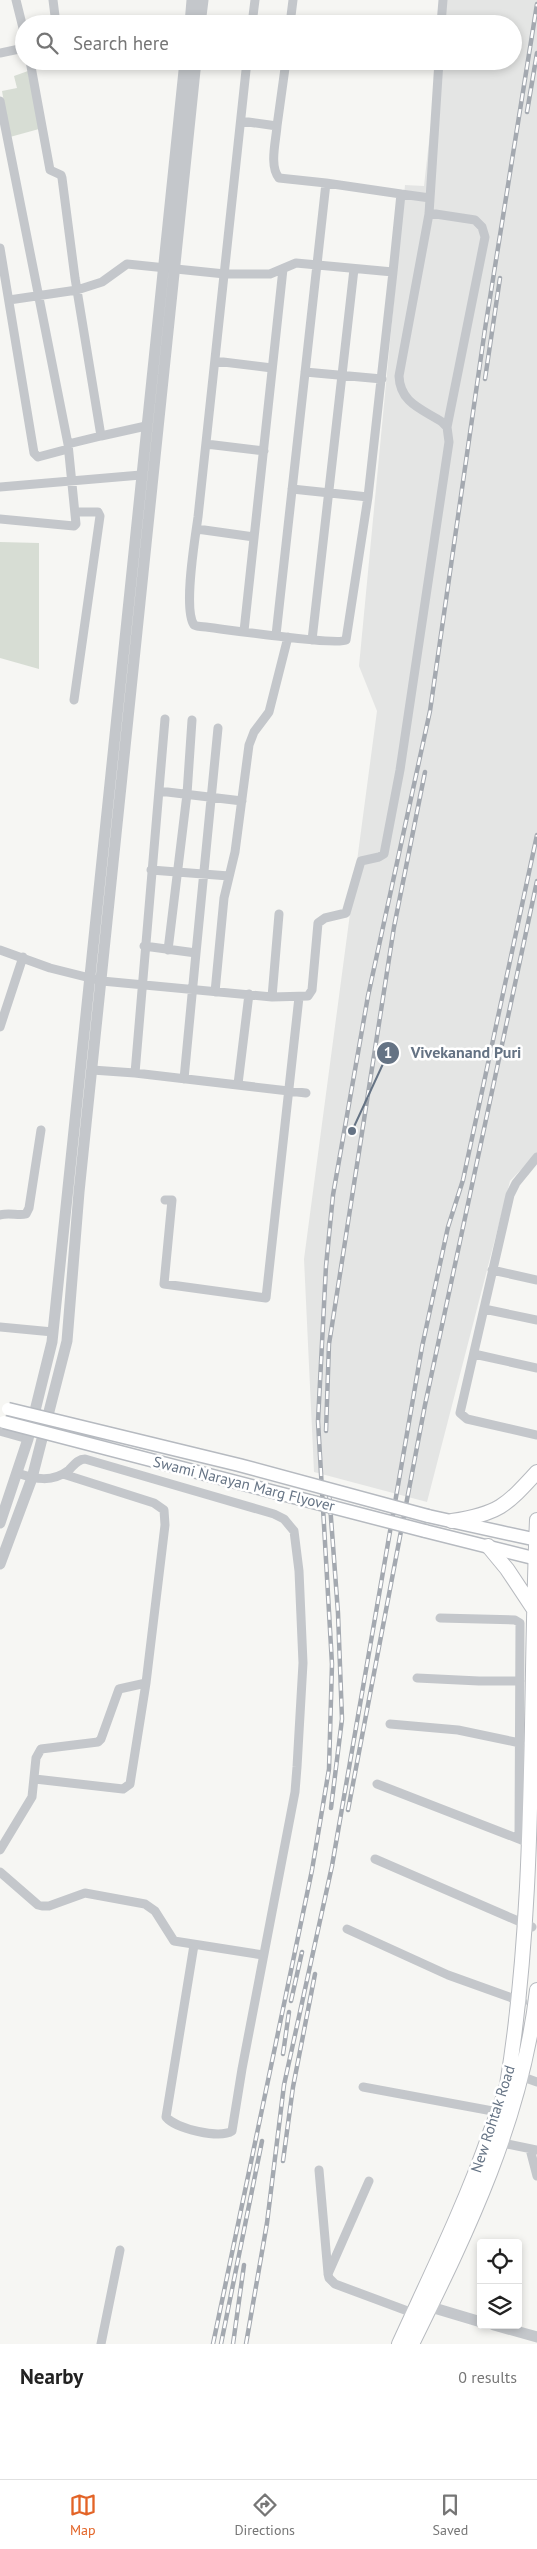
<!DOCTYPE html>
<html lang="en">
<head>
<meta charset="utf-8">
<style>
  body { margin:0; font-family:"PT Sans",sans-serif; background:#f6f6f6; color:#222 }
  .controls { position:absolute; right:15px; bottom:15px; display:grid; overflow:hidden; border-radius:5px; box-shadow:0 2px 8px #0003 }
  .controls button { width:45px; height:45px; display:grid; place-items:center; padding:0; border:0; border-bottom:1px solid #e0e0e0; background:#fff; color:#222; font:25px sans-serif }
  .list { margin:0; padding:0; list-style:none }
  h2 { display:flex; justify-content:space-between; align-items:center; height:65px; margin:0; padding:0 20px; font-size:21px }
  h2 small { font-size:16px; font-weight:400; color:#767676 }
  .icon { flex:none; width:28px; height:28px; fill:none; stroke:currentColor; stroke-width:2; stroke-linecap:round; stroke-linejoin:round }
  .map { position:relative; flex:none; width:537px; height:2344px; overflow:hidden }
  .search { position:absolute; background:#fff; box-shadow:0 2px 8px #0003; left:15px; right:15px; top:15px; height:55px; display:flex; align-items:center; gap:12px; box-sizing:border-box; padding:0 18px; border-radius:28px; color:#767676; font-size:19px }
  .sheet { height:135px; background:#fff }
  nav { display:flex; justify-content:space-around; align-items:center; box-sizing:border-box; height:70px; border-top:1px solid #e0e0e0; background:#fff; font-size:14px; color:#767676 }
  nav a { display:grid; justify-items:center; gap:2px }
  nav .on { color:#e36427 }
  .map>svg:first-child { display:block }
  .built { fill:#e4e5e4 }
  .park { fill:#d7ddd4 }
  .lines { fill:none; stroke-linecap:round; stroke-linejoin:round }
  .secondary-casing { stroke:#b6bac0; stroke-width:15 }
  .primary-casing { stroke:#b7babf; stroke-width:16 }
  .minor { stroke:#c4c7cb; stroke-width:9 }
  .tertiary { stroke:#c4c7cb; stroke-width:11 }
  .secondary { stroke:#fff; stroke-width:12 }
  .primary { stroke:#fff; stroke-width:14 }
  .rail-casing { stroke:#a4a9b0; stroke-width:4.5 }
  .rail { stroke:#fff; stroke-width:2.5; stroke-dasharray:8; stroke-linecap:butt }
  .secondary-bridge-casing { stroke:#b6bac0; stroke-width:15; stroke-linecap:butt }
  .secondary-bridge { stroke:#fff; stroke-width:12 }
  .labels { text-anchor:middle; stroke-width:5; stroke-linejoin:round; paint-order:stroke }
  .street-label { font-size:15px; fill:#657384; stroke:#fff }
  .leader { fill:none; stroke:#657384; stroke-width:2 }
  .callout-dot { fill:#657384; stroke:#fff; stroke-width:2 }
  .mark-label { font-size:15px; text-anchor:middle; font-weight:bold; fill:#fff }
  .callout-label { font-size:16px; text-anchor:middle; font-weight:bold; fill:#657384; stroke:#fff; stroke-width:5; stroke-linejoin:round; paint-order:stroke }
</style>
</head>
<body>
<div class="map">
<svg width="537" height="2344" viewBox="0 0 537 2344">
  <rect width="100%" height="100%" fill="#f6f6f3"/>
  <path class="built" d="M445 0H537V1153L510 1181 427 1502 314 1472 304 1259 377 711 359 666 405 185 424 186 438 61H513V24H443Z"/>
  <path class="park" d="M28 71 39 129 10 137 2 91 17 88 14 76Z
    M0 542 39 543V669L0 658Z"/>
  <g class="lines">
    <g class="secondary-casing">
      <path id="secondary" d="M428 1516 537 1540
        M425 1531 537 1559"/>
    </g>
    <g class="primary-casing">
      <path id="primary" d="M452 1521C498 1514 506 1506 537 1472
        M488 1546 507 1569 533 1608
        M399 2344C431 2274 465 2205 490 2133 496 2117 503 2101 507 2085 537 1903 529 1706 537 1520
        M412 2344C469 2228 522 2120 537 1990"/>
    </g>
    <path class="minor" d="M16 0 24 32
      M53 0 56 24
      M252 24 255 0
      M290 24 293 0
      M441 24 443 0
      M0 53 24 48
      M30 61 50 170 61 175 62 178 75 278 101 436 146 426
      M0 101 68 444 76 524 74 526 0 519
      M241 121 277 126 286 61
      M326 183 401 194
      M429 213 475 220 482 227 485 237 447 427
      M0 248 34 453 38 457 68 449
      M393 272 401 194 430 198
      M9 300 77 290 102 282 127 264 225 274H270L296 263 393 272 368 497 346 640C337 646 217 628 197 626L194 625C183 609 195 539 198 517 215 365 232 213 247 61
      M215 361 272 368
      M305 372 382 379
      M68 444 101 436
      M206 444 264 451
      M0 487 141 475
      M292 489 368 497
      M197 529 254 537
      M244 631 283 269
      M276 635 326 183 279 178C269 166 276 141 277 126
      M312 640 354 269
      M74 700 100 516 98 512H76
      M159 791 242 801
      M151 870 229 876
      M144 946 196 953 218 728
      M0 950 50 968 102 981 272 997 308 996 312 990 318 923 325 918 346 913 361 861 379 857 384 854 400 770 449 442 447 427 442 422C422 409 400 403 399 376L429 214 439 61
      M168 950 187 794 192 720
      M215 992 224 898 235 852 249 745 254 732 269 712 288 637
      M272 997 279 914
      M0 1027 23 957
      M92 1070 135 1073 165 719
      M135 1073 306 1093
      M184 1079 196 953
      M238 1084 249 994
      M537 1157 516 1183 510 1195 460 1413 467 1419 537 1435
      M165 1200H172L164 1284 266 1298 299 997
      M0 1215C9 1212 18 1216 26 1214L29 1208 41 1130
      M492 1270 537 1280
      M484 1309 537 1320
      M0 1327 53 1332
      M474 1354 537 1368
      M0 1431 28 1439
      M17 1473C35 1479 52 1483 69 1470 74 1465 78 1459 85 1459L274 1514 284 1519 294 1531 299 1571 303 1663 297 1767 295 1792 242 2069 232 2131C220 2139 176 2129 166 2117L194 1945
      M440 1618 515 1620 520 1623 519 1839
      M417 1678 479 1681H520
      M390 1724 458 1730 520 1743
      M35 1779 123 1789 130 1784 146 1683 165 1525 164 1510 154 1503 63 1474
      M377 1784 524 1841
      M0 1850 32 1797 36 1758 41 1749 98 1742 101 1739 119 1689 146 1683
      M375 1859 532 1927
      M0 1872 38 1905 42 1906H49L85 1893 145 1904 155 1911 174 1941 263 1955
      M347 1929 448 1975 523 2002
      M523 2077 537 2082
      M363 2087 498 2112
      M502 2143 537 2150
      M530 2149 537 2176
      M319 2170 328 2273
      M369 2181 328 2274 329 2278 335 2284 413 2313
      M101 2344 120 2250"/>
    <path class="tertiary" d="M190 24 192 0
      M200 24 203 0
      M0 1523 28 1439 52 1342 185 61
      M0 1564 32 1478 67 1341 79 1192 196 61
      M424 2305 481 2322
      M494 2325 537 2337"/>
    <use href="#secondary" class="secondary"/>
    <use href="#primary" class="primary"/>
    <g class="rail-casing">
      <path id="rail" d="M527 112 537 53
        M485 379 500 278
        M326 1431 329 1344 333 1319 394 927 425 772
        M329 1491 338 1613 342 1719 331 1808
        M348 1810 425 1405 537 881
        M291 2001 302 1952
        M283 2054 289 2012
        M283 2161 293 2087 315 1974
        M213 2344 312 1870 329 1769 332 1664 318 1421 326 1266 333 1195 368 996 430 711 485 329 537 4
        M221 2344 262 2141
        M233 2344 244 2265
        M246 2344 267 2223 284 2085 332 1866 422 1347 448 1227 463 1180 537 835"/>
    </g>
    <use href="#rail" class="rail"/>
    <g class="secondary-bridge-casing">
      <path id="secondary-bridge" d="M8 1409 239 1465 428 1516
        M4 1422 425 1531"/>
    </g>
    <use href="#secondary-bridge" class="secondary-bridge"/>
  </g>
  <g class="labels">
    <g class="street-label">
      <text transform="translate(244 1484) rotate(14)" y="5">Swami Narayan Marg Flyover</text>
      <text transform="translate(493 2119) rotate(-72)" y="5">New Rohtak Road</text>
    </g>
  </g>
  <path class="leader" d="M352 1131L388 1053"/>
  <g class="callout-dot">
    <circle cx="352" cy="1131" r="5"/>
    <circle cx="388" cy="1053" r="12"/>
  </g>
  <g class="mark-label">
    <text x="388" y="1058">1</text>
  </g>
  <g class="callout-label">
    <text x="466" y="1058">Vivekanand Puri</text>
  </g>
</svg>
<div class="controls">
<button><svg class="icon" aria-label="locate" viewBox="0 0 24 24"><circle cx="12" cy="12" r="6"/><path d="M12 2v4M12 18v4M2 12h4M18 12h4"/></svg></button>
<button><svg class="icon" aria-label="layers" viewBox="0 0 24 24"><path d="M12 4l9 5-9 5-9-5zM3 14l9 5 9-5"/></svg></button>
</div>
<div class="search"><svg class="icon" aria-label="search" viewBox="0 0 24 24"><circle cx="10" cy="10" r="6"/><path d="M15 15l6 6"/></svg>Search here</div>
</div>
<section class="sheet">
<h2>Nearby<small>0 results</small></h2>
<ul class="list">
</ul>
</section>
<nav>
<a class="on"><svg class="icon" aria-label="map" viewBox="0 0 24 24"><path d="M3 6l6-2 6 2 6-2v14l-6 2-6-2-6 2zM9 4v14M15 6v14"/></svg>Map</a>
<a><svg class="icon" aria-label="directions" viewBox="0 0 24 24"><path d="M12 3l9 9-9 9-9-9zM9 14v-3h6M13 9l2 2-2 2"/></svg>Directions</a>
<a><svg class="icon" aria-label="saved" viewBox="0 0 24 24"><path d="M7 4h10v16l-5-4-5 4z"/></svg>Saved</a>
</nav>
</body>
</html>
